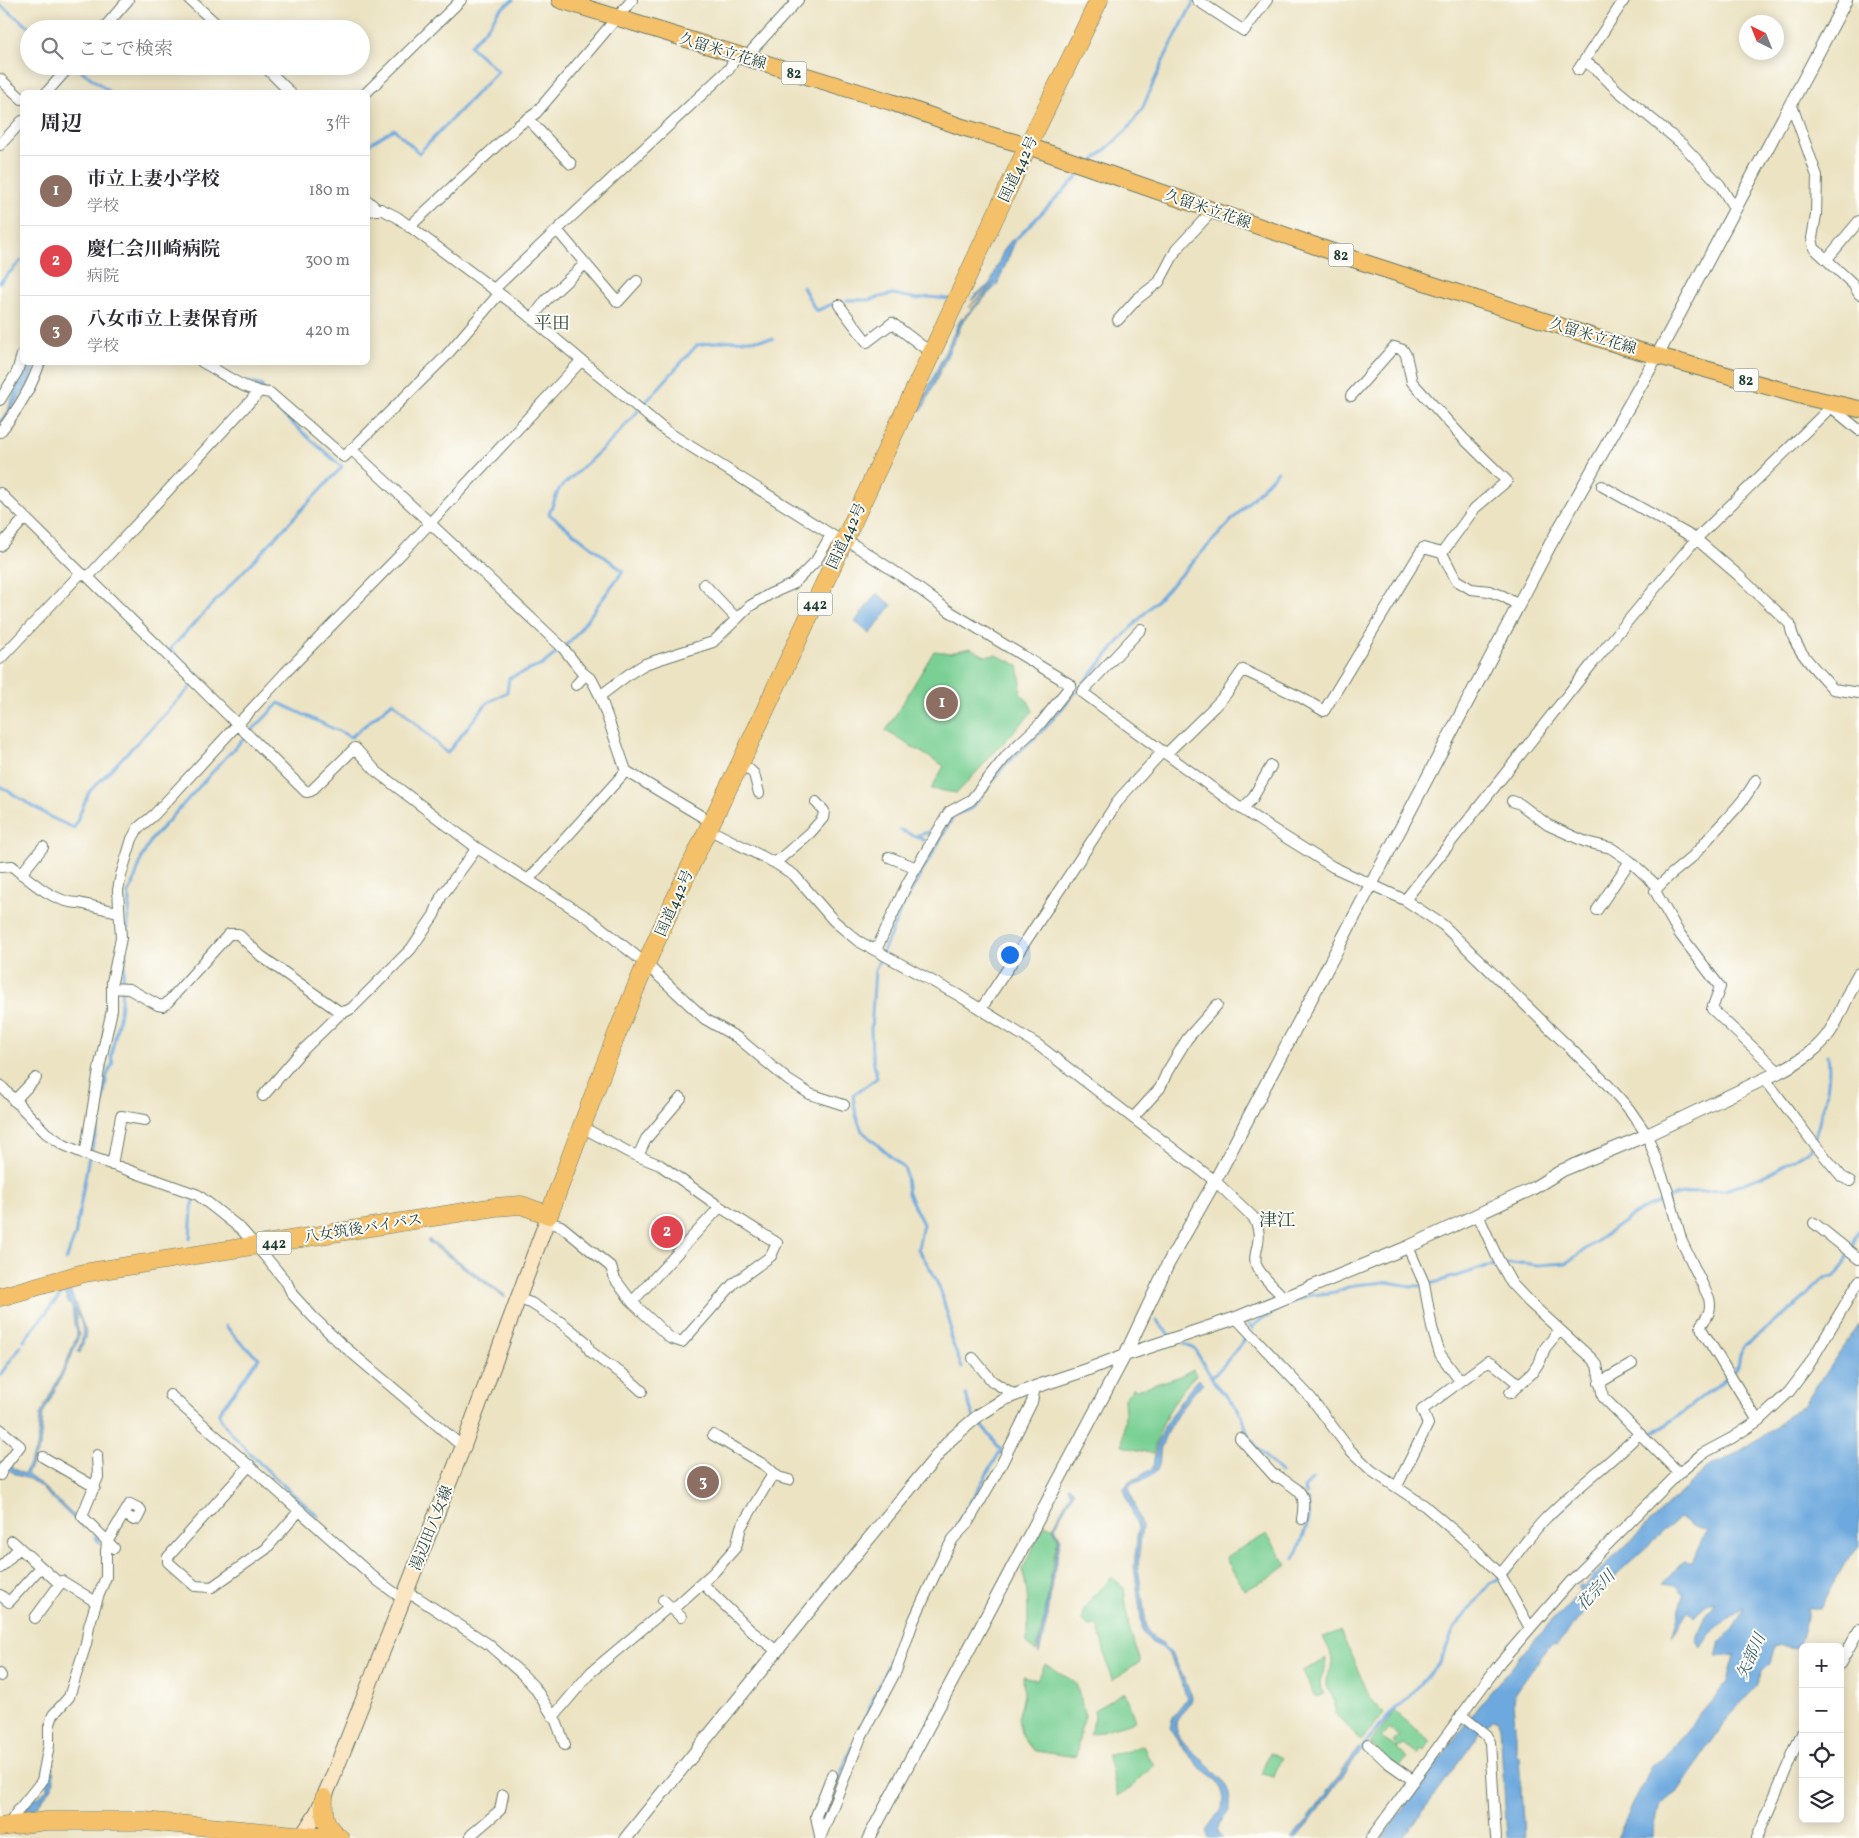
<!DOCTYPE html>
<html lang="ja">
<head>
<meta charset="utf-8">
<style>
  body { margin:0; font-family:Vollkorn,"Noto Serif JP",serif; background:#f7f7f7; color:#2b2b33 }
  .controls { position:absolute; right:15px; bottom:15px; display:grid; overflow:hidden; border-radius:8px; box-shadow:0 2px 12px #0003 }
  .controls button { width:45px; height:45px; display:grid; place-items:center; padding:0; border:0; border-bottom:1px solid #e1e1e2; background:#fff; color:#2b2b33; font:25px sans-serif }
  .compass { position:absolute; left:1739px; top:15px; width:45px; height:45px; border-radius:50%; background:#fff; box-shadow:0 2px 12px #0003; rotate:317deg }
  .you { position:absolute; left:1009px; top:954px; width:18px; height:18px; margin:-12px; border:4px solid #fff; border-radius:50%; background:#1a73e8; box-shadow:0 0 0 8px #1a73e833 }
  .badge { display:grid; place-items:center; width:32px; height:32px; border-radius:50%; background:#1f6fb2; color:#fff; font-size:16px; font-weight:700 }
  .pin { position:absolute; translate:-50% -50%; border:2px solid #fff; box-shadow:0 1px 5px #0006 }
  .list { margin:0; padding:0; list-style:none }
  h2 { display:flex; justify-content:space-between; align-items:center; height:65px; margin:0; padding:0 20px; font-size:21px }
  h2 small { font-size:16px; font-weight:400; color:#7c7c81 }
  .list li { display:grid; grid-template-columns:32px 1fr auto; gap:15px; align-items:center; box-sizing:border-box; height:70px; padding:0 20px; border-top:1px solid #e1e1e2 }
  .list b { display:block; font-size:19px; white-space:nowrap }
  .list p { margin:0; font-size:16px; white-space:nowrap; color:#7c7c81 }
  .list em { font-size:16px; font-style:normal; color:#7c7c81 }
  .icon { flex:none; width:28px; height:28px; fill:none; stroke:currentColor; stroke-width:2; stroke-linecap:round; stroke-linejoin:round }
  .map { position:relative; flex:none; width:1859px; height:1838px; overflow:hidden }
  .search { position:absolute; background:#fff; box-shadow:0 2px 12px #0003; left:20px; top:20px; width:350px; height:55px; display:flex; align-items:center; gap:12px; box-sizing:border-box; padding:0 18px; border-radius:28px; color:#7c7c81; font-size:19px }
  .panel { position:absolute; background:#fff; box-shadow:0 2px 12px #0003; left:20px; top:90px; width:350px; height:275px; border-radius:8px }
  .map>svg:first-child { display:block }
  .green { fill:#7ad094; stroke:#4c8664 }
  .water { fill:#6da9de; stroke:#467389 }
  .lines { fill:none; stroke-linecap:round; stroke-linejoin:round }
  .stream { stroke:#6da9de; stroke-width:3 }
  .minor-casing { stroke:#677766; stroke-width:12 }
  .tertiary-casing { stroke:#677766; stroke-width:14 }
  .secondary-casing { stroke:#677766; stroke-width:17 }
  .primary-casing { stroke:#677766; stroke-width:18 }
  .trunk-casing { stroke:#677766; stroke-width:19 }
  .minor { stroke:#fff; stroke-width:10 }
  .tertiary { stroke:#fff; stroke-width:12 }
  .secondary { stroke:#fbe6c3; stroke-width:15 }
  .primary { stroke:#f4c16a; stroke-width:16 }
  .trunk { stroke:#f4c16a; stroke-width:18 }
  .labels { text-anchor:middle; stroke-width:4; stroke-linejoin:round; paint-order:stroke }
  .shield { fill:#fdfcf7; stroke:#62766e; stroke-width:1 }
  .shield-label { font-size:14px; font-weight:bold; fill:#1f3d34 }
  .street-label { font-size:15px; fill:#1f3d34; stroke:#fdfcf7 }
  .water-label { font-size:16px; font-style:italic; fill:#365d67; stroke:#fdfcf7 }
  .quarter-label { font-size:18px; fill:#1f3d34; stroke:#fdfcf7 }
</style>
</head>
<body>
<div class="map">
<svg width="1859" height="1838" viewBox="0 0 1859 1838">
  <rect width="100%" height="100%" fill="#fdfcf7"/>
  <filter id="ink" filterUnits="userSpaceOnUse"><feTurbulence type="fractalNoise" baseFrequency=".02" numOctaves="2"/><feDisplacementMap in="SourceGraphic" scale="10" xChannelSelector="R" yChannelSelector="G"/><feConvolveMatrix kernelMatrix="1 2 1 2 8 2 1 2 1" color-interpolation-filters="sRGB"/></filter>
  <filter id="wash" filterUnits="userSpaceOnUse"><feTurbulence type="fractalNoise" baseFrequency=".0096" numOctaves="4" result="noise"/><feDisplacementMap in="SourceGraphic" scale="20" xChannelSelector="R" yChannelSelector="G"/><feGaussianBlur stdDeviation="1.12" result="paint"/><feColorMatrix in="noise" values="0 0 0 0 0 0 0 0 0 0 0 0 0 0 0 0 0 1.4 0 .05"/><feComposite in="paint" operator="in"/></filter>
  <g filter="url(#wash)">
    <rect width="100%" height="100%" fill="#ece3c3"/>
    <path class="green" d="M970 648 985 656 996 655 1018 665 1021 683 1020 693 1028 701 1033 711 957 793 931 789 944 766 886 731 934 651 950 653Z
      M1193 1369 1196 1375C1176 1393 1158 1428 1153 1454L1122 1446 1125 1415 1124 1398 1134 1388 1136 1390 1178 1377Z
      M1045 1524 1052 1527 1058 1539 1053 1560 1045 1615 1036 1652 1027 1644C1028 1620 1030 1594 1022 1570Z
      M1267 1534 1287 1565 1270 1578 1244 1590 1226 1559 1227 1556Z
      M1112 1577 1124 1588 1129 1628 1140 1659V1662L1112 1681 1098 1627 1097 1625 1089 1626 1081 1620C1084 1601 1099 1591 1112 1577Z
      M1340 1631 1370 1697 1384 1714 1361 1740 1335 1714V1701L1326 1686V1679L1333 1664 1330 1651 1323 1637Z
      M1327 1659C1327 1674 1314 1678 1324 1694L1316 1697 1302 1671Z
      M1045 1664 1073 1681 1077 1686 1085 1716 1081 1728 1076 1757 1035 1751 1030 1747 1021 1733 1018 1719 1024 1695 1023 1676 1038 1680Z
      M1125 1692 1135 1721 1089 1735 1095 1718 1094 1710Z
      M1395 1711 1430 1742 1425 1751 1421 1749 1418 1754 1404 1744 1399 1748 1393 1742 1399 1736 1389 1729 1381 1738 1397 1748 1407 1759 1398 1768 1370 1743Z
      M1143 1745 1149 1759 1154 1764 1153 1766 1131 1788 1118 1796 1107 1754 1128 1751Z
      M1270 1752 1281 1758 1274 1777 1261 1774Z"/>
    <path class="water" d="M1013 239 1015 242 997 285 964 319 922 411 918 410 961 318H963L994 286 968 308 994 282 971 301C975 292 987 289 991 281 998 268 1001 248 1013 239Z
      M27 363H35L29 383 0 428V420L8 412 10 403Z
      M877 593 892 605 870 634 855 622Z
      M429 1239 505 1295 506 1297 505 1298 427 1241Z
      M70 1290 86 1332 85 1338 80 1353 77 1352C85 1337 84 1324 75 1310L79 1336 70 1360 43 1414 40 1447 27 1474 40 1484 86 1527 84 1529 39 1486 29 1479 19 1476 0 1465V1462H2L24 1474 37 1448 40 1415 67 1361 77 1335V1331L74 1324 72 1307 67 1301 64 1291Z
      M1859 1324V1547L1846 1561 1820 1609H1807V1617L1798 1648 1775 1646 1770 1664 1762 1672 1757 1686 1729 1716 1677 1793 1660 1804 1652 1838H1617L1651 1766 1662 1759 1728 1682 1735 1655 1716 1657 1720 1641 1734 1629 1745 1607 1714 1630 1701 1648 1696 1640 1705 1614 1715 1602 1706 1604 1694 1617 1688 1611 1672 1637 1684 1595 1675 1585 1663 1583 1684 1561 1692 1562 1707 1531 1694 1527 1679 1517 1617 1574 1556 1646 1551 1645 1546 1650 1515 1694 1513 1702 1515 1725V1754L1519 1756 1524 1838H1507L1500 1726 1497 1719H1493L1477 1734 1476 1739 1403 1838H1382L1477 1708 1527 1648 1581 1591 1578 1587 1581 1584 1585 1586 1597 1573 1708 1467 1737 1453 1773 1429 1803 1405Z
      M1199 1379 1203 1383C1186 1400 1169 1424 1161 1447 1159 1454 1161 1464 1157 1470 1152 1478 1139 1481 1130 1485L1129 1487 1142 1526 1138 1567 1147 1630 1154 1638 1164 1644 1161 1647 1152 1643 1143 1633 1134 1566 1138 1528 1124 1489 1129 1481 1139 1477 1153 1468C1154 1458 1155 1450 1158 1441 1164 1422 1186 1393 1199 1379Z
      M1069 1486 1074 1491 1055 1527 1061 1539 1052 1583 1048 1616 1039 1654 1038 1650C1047 1613 1050 1576 1059 1539L1053 1527 1071 1492 1068 1488Z
      M1169 1651 1174 1657 1192 1696C1193 1708 1175 1713 1176 1726 1178 1749 1221 1767 1228 1791 1230 1796 1231 1804 1229 1810 1225 1819 1209 1830 1223 1838H1209L1206 1830 1223 1807 1224 1799 1221 1789 1215 1778 1200 1767 1185 1751 1170 1728 1173 1716 1187 1698 1176 1668 1167 1652Z
      M1359 1747 1362 1749 1310 1822 1296 1838H1291L1308 1819Z
      M51 1753 55 1754 53 1770 54 1782 51 1789 35 1809 24 1811 34 1798 39 1797 48 1788 47 1778Z"/>
    <g class="lines">
      <path class="stream" d="M0 5 32 29
        M75 66 110 92
        M368 145 394 129 419 153 498 71 470 46 490 24 499 10 513 0
        M1092 162 1127 130 1142 109 1164 59 1194 1
        M1013 242 1084 170
        M0 282 22 260
        M803 287 816 311 837 302
        M847 300H868L893 294 918 299 928 297 950 299
        M247 382 262 386 263 389
        M198 679 199 677 170 649 342 467 266 400 265 395
        M0 786 52 818 74 828 89 792 191 687
        M900 830 926 841
        M916 836 932 831 937 823
        M1814 1140C1822 1114 1832 1083 1828 1055
        M190 1239 192 1208 194 1201
        M66 1260 75 1236 88 1161 99 1124 107 1075 113 1063 111 1056 120 1013 130 900 128 894 133 885 142 857 151 840 227 756 279 703 351 737 393 702 447 753 487 703 507 692 509 678 542 665 566 645 575 636 623 571 549 514 559 489 612 440 697 345 724 341 773 339
        M1157 1321 1169 1335
        M1247 1322 1253 1329
        M226 1326 239 1341 259 1358 219 1412C218 1429 302 1502 318 1516
        M1252 1327 1258 1322 1288 1304 1307 1296 1335 1292 1354 1285 1387 1282 1411 1286H1420L1434 1283 1488 1266 1523 1263 1538 1265 1566 1263 1641 1210 1674 1196 1692 1192 1727 1190 1770 1173 1811 1149 1812 1146
        M24 1340 63 1292
        M1185 1344 1194 1348 1216 1385 1237 1408 1242 1416 1248 1434 1258 1449 1281 1473
        M962 1368 950 1336 951 1327 941 1292 933 1273 918 1249 923 1224 908 1194 905 1169 862 1131 856 1116 853 1095 877 1078 872 1053 871 1030 875 970 902 908 954 815 971 809 1005 765 1045 728 1129 630 1278 471
        M0 1375 21 1346
        M1212 1377C1226 1365 1236 1348 1250 1334
        M966 1395 973 1416
        M1645 1435 1666 1426 1704 1395 1726 1379 1738 1366 1740 1355 1745 1345 1800 1302 1824 1278 1834 1277 1838 1273 1844 1265 1859 1230
        M1618 1460 1628 1451
        M1306 1494 1304 1488 1313 1479
        M1554 1517 1573 1499
        M951 1535 1001 1450 978 1420
        M95 1537 100 1543
        M1294 1559C1302 1541 1312 1520 1308 1500
        M1506 1574 1509 1572 1546 1525
        M1160 1645 1170 1654
        M861 1727C885 1675 904 1621 931 1571
        M1359 1750 1392 1712 1408 1698 1440 1662 1455 1627 1490 1584 1501 1577
        M827 1807 852 1746"/>
    </g>
  </g>
  <g filter="url(#ink)">
    <g class="lines">
      <g class="minor-casing">
        <path id="minor" d="M190 0 222 29
          M1197 0 1244 31 1267 0
          M103 29 128 0
          M745 58 798 0
          M1584 61 1598 71 1617 90 1682 144 1720 185 1734 208
          M264 66 290 92
          M1578 70 1624 0
          M0 79 22 99
          M47 92 70 66
          M367 92 461 0
          M1791 103 1817 176 1816 215 1812 238 1814 248 1853 284 1859 294
          M528 119 571 164
          M0 145 22 121
          M368 201 378 210
          M368 211 381 209 397 217 520 309 666 431 843 542
          M409 227 519 125 536 113 632 0
          M557 230 618 302 637 281
          M1827 259 1859 221
          M494 289 729 69 737 55
          M839 305 867 342 892 323 922 346 933 351
          M532 319 546 300 585 264
          M1118 320 1137 299 1159 282 1176 250 1213 210
          M202 362C225 374 244 391 270 393L344 457 445 357 499 294
          M1351 396 1394 347 1403 350 1406 355 1412 382 1464 439 1507 481 1475 508 1442 553 1456 580 1471 589 1489 591 1503 596 1518 605
          M0 400 17 372 22 355
          M1831 407 1859 430
          M0 432C17 411 31 389 40 362
          M351 449 563 648 582 672 592 680 600 696 626 771 711 822
          M1602 486 1696 539 1738 575 1790 624C1793 650 1817 670 1833 689L1859 693
          M0 493 81 573 88 577 306 792 311 791 355 748 377 772 477 848 590 919 646 964 705 1019 738 1038 788 1080 810 1094 844 1105
          M845 539 906 579 949 611 1071 685 1040 724 1007 755 971 800 949 812 908 882 876 950
          M0 546 25 518
          M88 577 259 392
          M704 584 737 619
          M1141 629 1082 692 1237 806 1285 837 1333 867 1405 900 1443 925 1606 1083 1629 1109 1647 1135 1668 1192 1682 1242 1709 1298C1712 1310 1708 1316 1701 1325L1702 1330 1758 1421
          M0 659 81 573
          M576 685 585 675
          M600 696 629 674 645 664 713 642 750 606 770 594 793 584 816 561 831 535
          M1166 754 1214 707 1226 694 1243 670 1300 697 1324 711 1423 548 1442 553
          M741 762 754 774 759 793
          M1756 780C1746 799 1730 815 1715 831 1707 840 1700 849 1692 857 1679 869 1665 877 1655 891L1679 933 1720 987 1712 1009 1779 1072
          M1512 801 1520 804 1548 825 1586 842 1611 848 1630 861 1658 887
          M1242 809 1252 799 1271 766
          M708 829 775 863 794 875 834 921 858 941 958 995 1038 1045 1215 1181 1253 1217C1267 1239 1250 1253 1257 1267 1262 1277 1277 1290 1284 1298
          M889 857 917 868
          M775 863 810 833 823 818 824 811 816 802
          M0 867 12 866C29 880 56 904 79 903L118 912
          M21 874 43 847
          M528 880 626 771
          M1405 900 1592 664 1696 539 1835 403
          M1597 910 1630 861
          M112 988 129 989 158 1005 163 1006 167 1003 229 934H238L261 956 337 1010 345 1012 352 1008 411 949 434 915 441 897 477 848
          M981 1009 1120 798 1163 751
          M1765 1079 1811 1140 1842 1177 1850 1181
          M0 1085 46 1133 64 1145 94 1158 198 1195 241 1229 264 1255 287 1283 292 1294 313 1317 340 1343 463 1447
          M263 1096 299 1054 343 1011
          M14 1101 36 1078
          M1133 1118 1160 1088 1167 1072 1187 1039 1217 1005
          M84 1154 86 1149 100 1064 112 1010V982L121 938 118 890 121 875 132 839 138 828 154 815 285 673 402 553 581 361
          M638 1156 646 1139 681 1098
          M112 1165 121 1116 145 1120
          M1478 1215 1498 1259 1512 1284 1529 1302 1592 1359 1597 1365 1603 1397 1679 1473
          M547 1222 561 1226 611 1267 615 1279 632 1302 670 1338 682 1342 734 1283 771 1256 777 1243 720 1207 660 1165 630 1153 582 1127
          M1814 1223 1859 1259
          M1408 1247 1424 1283 1432 1328 1440 1354 1460 1381
          M518 1299 531 1303 562 1323 586 1342 590 1351 604 1362 624 1375 642 1391
          M632 1302 720 1207
          M1236 1318 1311 1398 1350 1450 1372 1471 1425 1506 1474 1548 1500 1574 1530 1628
          M973 1358 992 1381 1015 1395
          M1599 1383 1632 1364
          M1510 1393 1532 1373 1540 1361 1545 1348 1560 1330
          M170 1395 378 1581 403 1599
          M0 1429 20 1446 3 1468 0 1475
          M713 1435 766 1466 778 1477 789 1480
          M1240 1438 1276 1478 1278 1476C1299 1492 1307 1489 1302 1519
          M97 1455 98 1477 82 1516 114 1548
          M43 1457 95 1487
          M250 1465 168 1557V1562L195 1586 212 1587 266 1549 300 1510
          M1397 1486 1428 1424 1422 1410 1488 1361 1493 1363 1519 1384
          M12 1541 60 1584
          M0 1568 19 1548
          M1500 1574C1516 1557 1528 1537 1544 1520 1574 1489 1609 1464 1639 1434
          M702 1583 750 1630 777 1651
          M406 1593 418 1598 488 1644 523 1675 535 1688 556 1721 565 1745
          M0 1595 9 1602 41 1567
          M663 1600 681 1617
          M673 1609 714 1572 736 1547 741 1527 773 1474
          M35 1618 62 1581 96 1602
          M1840 1664 1859 1630
          M0 1674 1 1676
          M1461 1715 1486 1735 1490 1742 1496 1838
          M553 1717 591 1672 670 1606
          M1368 1744 1387 1762 1414 1781
          M8 1826 17 1812 42 1781 49 1745V1727L53 1715 69 1697 86 1644 89 1626 98 1597 106 1577V1552L107 1542 130 1504 140 1509 141 1511 137 1519 134 1520 124 1514
          M820 1836 816 1816 832 1775
          M471 1838V1835L500 1810 503 1795
          M820 1838 861 1737 896 1671 913 1622 943 1557 953 1539 967 1524 1000 1467 1032 1402 1035 1387
          M1371 1838 1500 1663 1571 1581 1679 1473 1702 1454 1732 1438 1758 1421 1789 1392 1807 1368 1859 1281
          M1757 1838 1803 1730"/>
      </g>
      <g class="tertiary-casing">
        <path id="tertiary" d="M626 1838 801 1621 927 1468 950 1440 979 1415 1005 1399 1035 1387 1086 1370 1125 1355 1236 1318 1408 1247 1532 1189 1563 1170 1647 1135 1779 1072C1798 1062 1819 1050 1831 1030 1842 1012 1848 992 1859 974
          M869 1838 1125 1355 1168 1264 1215 1181 1550 545 1657 356 1846 0"/>
      </g>
      <g class="secondary-casing">
        <path id="secondary" d="M303 1835 318 1811 332 1779 463 1447 549 1215"/>
      </g>
      <g class="primary-casing">
        <path id="primary" d="M560 0 891 102 962 127 1028 146 1353 259 1622 346 1806 397 1859 409"/>
      </g>
      <g class="trunk-casing">
        <path id="trunk" d="M0 1297 84 1273 495 1207 521 1205 549 1215C569 1160 590 1104 611 1049 649 951 694 856 741 762L1028 146 1099 0
          M324 1798C323 1815 324 1827 340 1838
          M0 1827 46 1821H144L328 1838"/>
      </g>
      <use href="#minor" class="minor"/>
      <use href="#tertiary" class="tertiary"/>
      <use href="#secondary" class="secondary"/>
      <use href="#primary" class="primary"/>
      <use href="#trunk" class="trunk"/>
    </g>
  </g>
  <g class="labels">
    <g class="shield">
      <rect x="781.5" y="61.5" width="25" height="23" rx="4"/>
      <rect x="1328.5" y="243.5" width="25" height="23" rx="4"/>
      <rect x="1733.5" y="368.5" width="25" height="23" rx="4"/>
      <rect x="797.5" y="592.5" width="35" height="23" rx="4"/>
      <rect x="256.5" y="1231.5" width="35" height="23" rx="4"/>
    </g>
    <g class="shield-label">
      <text x="794" y="78">82</text>
      <text x="1341" y="260">82</text>
      <text x="1746" y="385">82</text>
      <text x="815" y="609">442</text>
      <text x="274" y="1248">442</text>
    </g>
    <g class="street-label">
      <text transform="translate(723 51) rotate(17)" y="5">久留米立花線</text>
      <text transform="translate(1018 169) rotate(-65)" y="5">国道442号</text>
      <text transform="translate(1208 209) rotate(19)" y="5">久留米立花線</text>
      <text transform="translate(1593 336) rotate(17)" y="5">久留米立花線</text>
      <text transform="translate(846 536) rotate(-65)" y="5">国道442号</text>
      <text transform="translate(674 903) rotate(-66)" y="5">国道442号</text>
      <text transform="translate(363 1228) rotate(-9)" y="5">八女筑後バイパス</text>
      <text transform="translate(431 1528) rotate(-68)" y="5">湯辺田八女線</text>
    </g>
    <g class="water-label">
      <text transform="translate(1595 1590) rotate(-47)" y="6">花宗川</text>
      <text transform="translate(1750 1656) rotate(-66)" y="6">矢部川</text>
    </g>
    <g class="quarter-label">
      <text x="552" y="329">平田</text>
      <text x="1277" y="1226">津江</text>
    </g>
  </g>
</svg>
<div class="controls">
<button>+</button>
<button>−</button>
<button><svg class="icon" aria-label="locate" viewBox="0 0 24 24"><circle cx="12" cy="12" r="6"/><path d="M12 2v4M12 18v4M2 12h4M18 12h4"/></svg></button>
<button><svg class="icon" aria-label="layers" viewBox="0 0 24 24"><path d="M12 4l9 5-9 5-9-5zM3 14l9 5 9-5"/></svg></button>
</div>
<svg class="compass" viewBox="-18 -18 36 36"><path d="M0-13l5 13h-10z" fill="#e53935"/><path d="M0 13l5-13h-10z" fill="#7c7c81"/></svg>
<div class="you"></div>
<div class="pin badge" style="left:942px;top:703px;background:#8d6e63">1</div>
<div class="pin badge" style="left:667px;top:1232px;background:#e0444e">2</div>
<div class="pin badge" style="left:703px;top:1482px;background:#8d6e63">3</div>
<div class="search"><svg class="icon" aria-label="search" viewBox="0 0 24 24"><circle cx="10" cy="10" r="6"/><path d="M15 15l6 6"/></svg>ここで検索</div>
<section class="panel">
<h2>周辺<small>3件</small></h2>
<ul class="list">
<li><span class="badge" style="background:#8d6e63">1</span><div><b>市立上妻小学校</b><p>学校</p></div><em>180 m</em></li>
<li><span class="badge" style="background:#e0444e">2</span><div><b>慶仁会川崎病院</b><p>病院</p></div><em>300 m</em></li>
<li><span class="badge" style="background:#8d6e63">3</span><div><b>八女市立上妻保育所</b><p>学校</p></div><em>420 m</em></li>
</ul>
</section>
</div>
</body>
</html>
